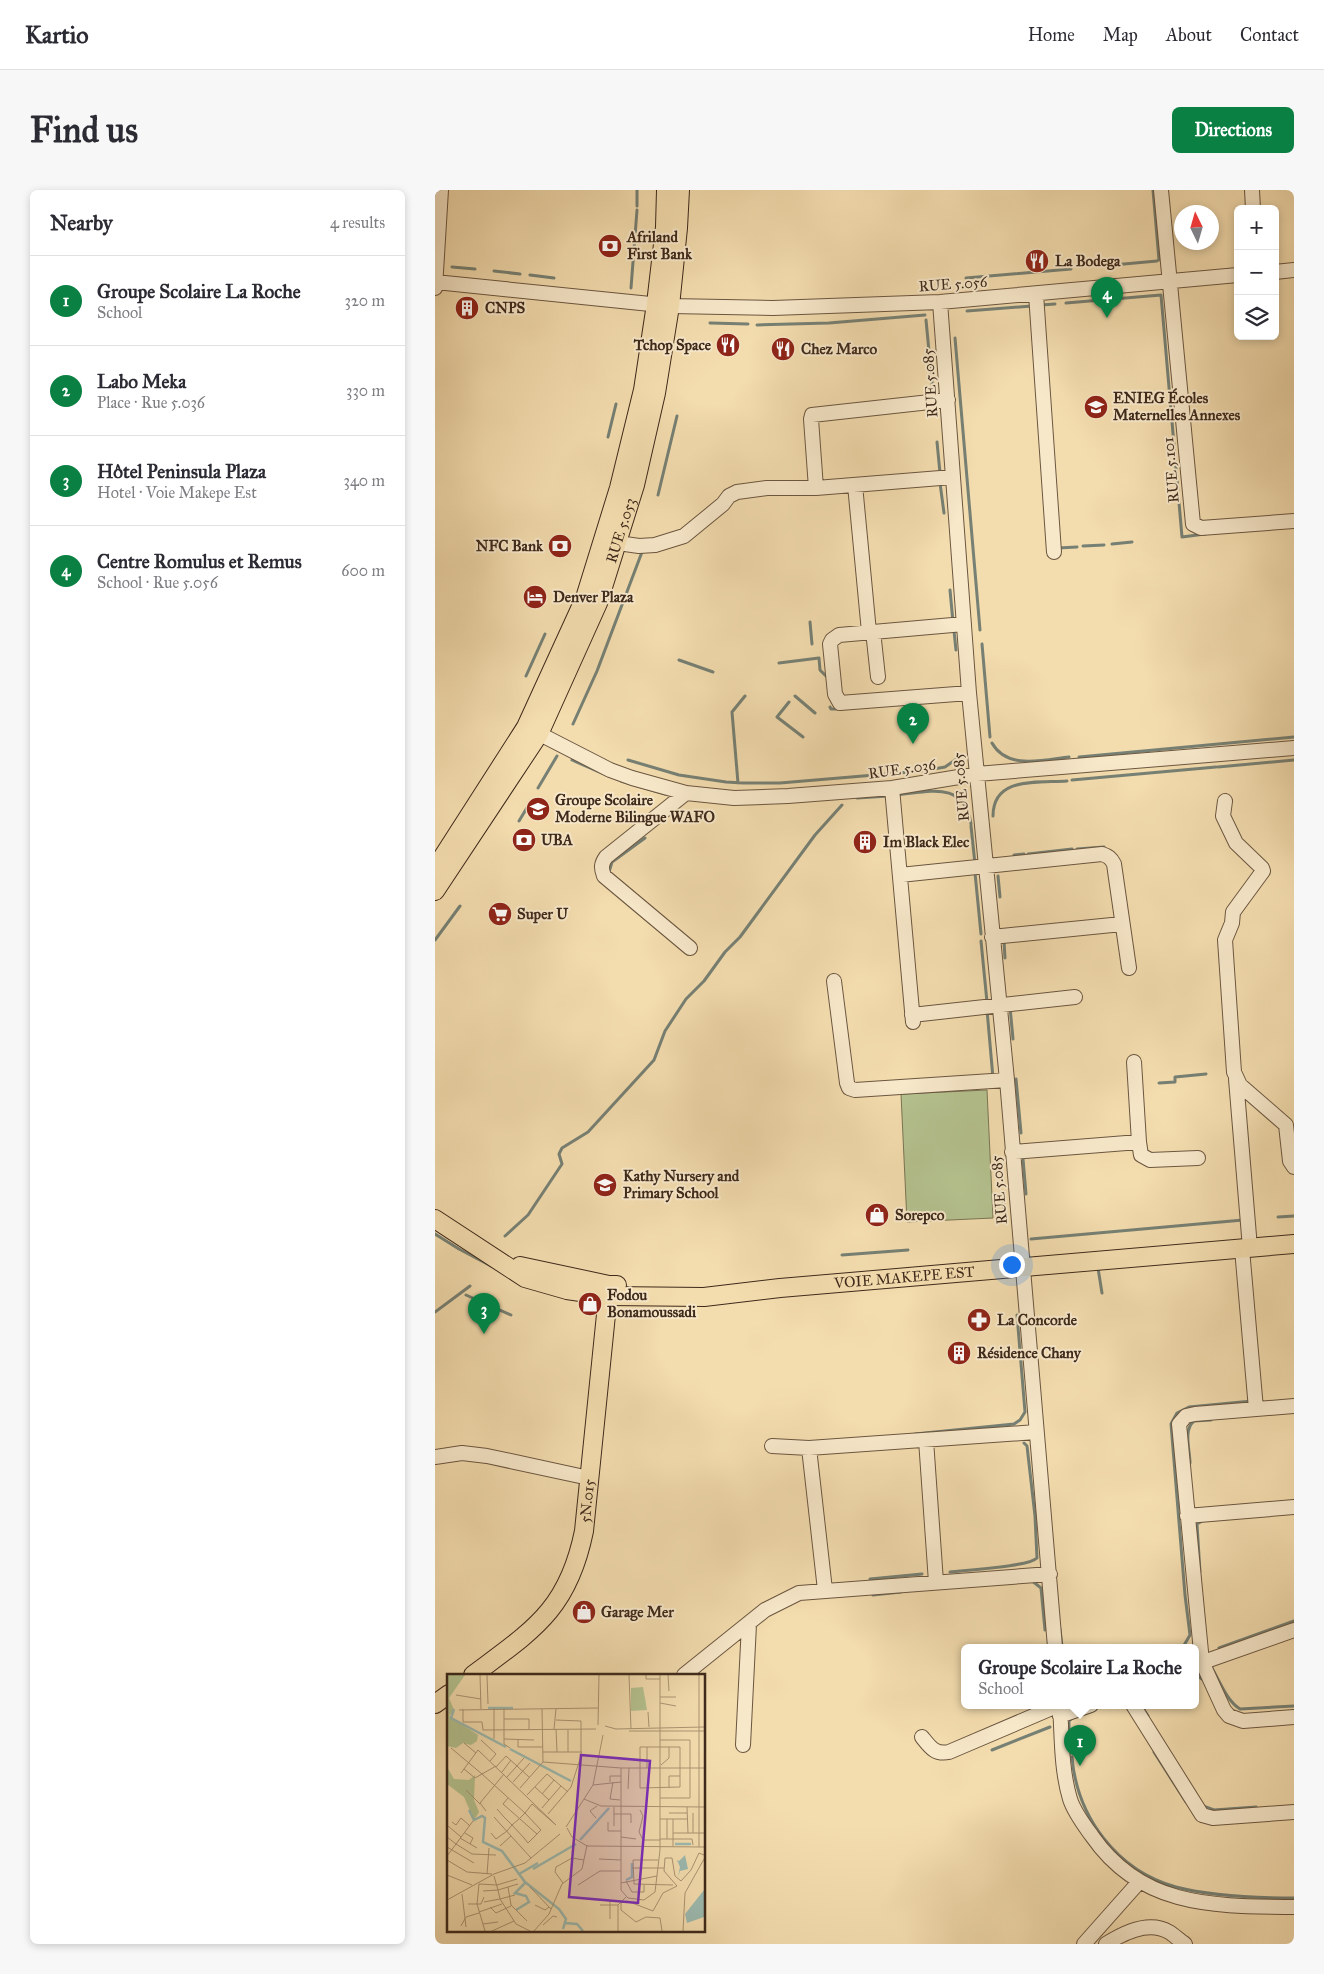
<!DOCTYPE html>
<html lang="en">
<head>
<meta charset="utf-8">
<style>
  body { margin:0; font-family:"IM FELL Great Primer",serif; background:#f7f7f7; color:#2b2b33 }
  .controls { position:absolute; right:15px; top:15px; display:grid; overflow:hidden; border-radius:8px; box-shadow:0 2px 8px #0003 }
  .controls button { width:45px; height:45px; display:grid; place-items:center; padding:0; border:0; border-bottom:1px solid #e1e1e2; background:#fff; color:#2b2b33; font:25px sans-serif }
  .compass { position:absolute; left:739px; top:15px; width:45px; height:45px; border-radius:50%; background:#fff; box-shadow:0 2px 8px #0003; rotate:355deg }
  .you { position:absolute; left:576px; top:1074px; width:18px; height:18px; margin:-12px; border:4px solid #fff; border-radius:50%; background:#1a73e8; box-shadow:0 0 0 8px #1a73e833 }
  .badge { display:grid; place-items:center; width:32px; height:32px; border-radius:50%; background:#0b8043; color:#fff; font-size:16px; font-weight:700 }
  .pin { position:absolute; translate:-50% -41px; filter:drop-shadow(0 1px 2px #0008) }
  .pin::after { content:''; position:absolute; top:26px; width:18px; height:15px; background:inherit; clip-path:polygon(0 0,100% 0,50% 100%) }
  .popup { position:absolute; left:526px; top:1454px; width:238px; height:65px; box-sizing:border-box; display:grid; place-content:center; border-radius:8px; background:#fff; filter:drop-shadow(0 1px 4px #0005); font-size:16px; white-space:nowrap; color:#7c7c81 }
  .popup b { font-size:19px; color:#2b2b33 }
  .popup::after { content:''; position:absolute; left:50%; top:100%; margin-left:-10px; border:10px solid transparent; border-top-color:#fff }
  .list { margin:0; padding:0; list-style:none }
  h2 { display:flex; justify-content:space-between; align-items:center; height:65px; margin:0; padding:0 20px; font-size:21px }
  h2 small { font-size:16px; font-weight:400; color:#7c7c81 }
  .list li { display:grid; grid-template-columns:32px 1fr auto; gap:15px; align-items:center; box-sizing:border-box; height:90px; padding:0 20px; border-top:1px solid #e1e1e2 }
  .list b { display:block; font-size:19px; white-space:nowrap }
  .list p { margin:0; font-size:16px; white-space:nowrap; color:#7c7c81 }
  .list em { font-size:16px; font-style:normal; color:#7c7c81 }
  .icon { flex:none; width:28px; height:28px; fill:none; stroke:currentColor; stroke-width:2; stroke-linecap:round; stroke-linejoin:round }
  .map { position:relative; flex:none; width:859px; height:1754px; overflow:hidden; border-radius:8px }
  header { display:flex; align-items:center; gap:30px; box-sizing:border-box; height:70px; padding:0 25px; background:#fff; border-bottom:1px solid #e1e1e2 }
  header strong { font-size:24px }
  nav { display:flex; gap:28px; margin-inline-start:auto; font-size:18px }
  .intro { display:flex; align-items:center; justify-content:space-between; box-sizing:border-box; height:120px; padding:0 30px }
  h1 { margin:0; font-size:35px }
  .button { padding:12px 22px; border-radius:8px; background:#0b8043; color:#fff; font-size:18px; font-weight:700 }
  main { display:flex; gap:30px; padding:0 30px }
  aside { flex:1; background:#fff; border-radius:8px; box-shadow:0 2px 8px #0003 }
  .map>svg:first-child { display:block }
  .green { fill:#b4c28f; stroke:#797655 }
  .lines { fill:none; stroke-linecap:round; stroke-linejoin:round }
  .stream { stroke:#768074; stroke-width:3 }
  .minor-casing { stroke:#6b5640; stroke-width:16 }
  .major-casing { stroke:#3e291b; stroke-width:20 }
  .minor { stroke:#f7e8ca; stroke-width:14 }
  .major { stroke:#f3dcae; stroke-width:18 }
  .labels { text-anchor:middle; stroke-width:4; stroke-linejoin:round; paint-order:stroke }
  .poi-label { font-size:15px; font-weight:bold; fill:#3e291b; stroke:#f7e8ca; text-anchor:start }
  .street-label { font-size:15px; fill:#3e291b; stroke:#f7e8ca }
  .inset-river { fill:none; stroke:#9cbab0; stroke-width:2.5 }
  .inset-road { fill:none; stroke:#ab9473; stroke-width:1 }
  .view { fill:#7b2cbf; fill-opacity:0.15; stroke:#7b2cbf; stroke-width:2.5 }
  .inset-edge { fill:none; stroke:#3e291b; stroke-width:2.5 }
</style>
</head>
<body>
<header>
<strong>Kartio</strong>
<nav><a>Home</a><a>Map</a><a>About</a><a>Contact</a></nav>
</header>
<div class="intro"><h1>Find us</h1><a class="button">Directions</a></div>
<main>
<aside>
<h2>Nearby<small>4 results</small></h2>
<ul class="list">
<li><span class="badge">1</span><div><b>Groupe Scolaire La Roche</b><p>School</p></div><em>320 m</em></li>
<li><span class="badge">2</span><div><b>Labo Meka</b><p>Place · Rue 5.036</p></div><em>330 m</em></li>
<li><span class="badge">3</span><div><b>Hôtel Peninsula Plaza</b><p>Hotel · Voie Makepe Est</p></div><em>340 m</em></li>
<li><span class="badge">4</span><div><b>Centre Romulus et Remus</b><p>School · Rue 5.056</p></div><em>600 m</em></li>
</ul>
</aside>
<div class="map">
<svg width="859" height="1754" viewBox="0 0 859 1754">
  <rect width="100%" height="100%" fill="#f3dcae"/>
  <filter id="stains"><feTurbulence type="fractalNoise" baseFrequency=".004" numOctaves="4"/><feColorMatrix values="0 0 0 0 .2 0 0 0 0 .09 0 0 0 0 .02 0 0 0 .5 -.17"/></filter>
  <radialGradient id="worn" r=".72"><stop offset=".6" stop-color="#630" stop-opacity="0"/><stop offset="1" stop-color="#630" stop-opacity=".3"/></radialGradient>
  <path class="green" d="M552 900 558 1028 472 1032 466 904Z"/>
  <g class="lines">
    <path class="stream" d="M718 0 724 70
      M202 16V0
      M667 76 722 71
      M17 77 40 79
      M59 81 85 84
      M95 85 119 88
      M531 88 636 79
      M196 98 202 20
      M631 113 726 105 747 347 770 344
      M606 115 620 114
      M532 121 597 116
      M491 130 498 203
      M275 133 313 134
      M322 135 394 133 490 125
      M520 148 545 440
      M173 247 181 214
      M502 252 505 283
      M505 293 509 323
      M223 305 242 226
      M677 354 697 352
      M648 356 669 355
      M623 358 642 357
      M515 400 518 432
      M375 432 377 454
      M519 441 521 460
      M547 454 555 547
      M244 470 278 482
      M344 473 384 468 385 480 392 487
      M91 486 110 444
      M360 506 380 523
      M354 512 342 527 368 547
      M395 517 396 519H405
      M138 534 162 481 207 362
      M557 553C572 580 608 570 634 567
      M644 567 859 547
      M137 570 171 585
      M193 570 244 585 291 592 308 593H345L487 581 510 577 523 568
      M783 577 859 570
      M637 590 781 577
      M186 591 230 604
      M303 593 297 522 310 506
      M103 598 122 566
      M461 605C494 602 529 590 536 634
      M422 608 454 606
      M558 626C558 586 603 593 632 591
      M84 631 96 611
      M536 636 540 674
      M642 659 669 657
      M593 664 637 659
      M579 665 589 664
      M174 682 177 672 210 648
      M540 683 546 744
      M563 686 565 707
      M0 750 25 716
      M546 751 552 812
      M569 751 570 768
      M575 817 578 849
      M552 820 558 888
      M581 889 586 943
      M724 893 740 892V887L771 884
      M588 969 591 1004
      M568 1006 570 1027
      M843 1027 859 1026
      M0 1044 24 1059 58 1077
      M70 1046 93 1025 127 974 124 964 127 958 153 942 219 870 230 841 251 809 269 791 290 762 305 747 380 645 407 615
      M596 1049 808 1030
      M407 1065 473 1060
      M663 1078 667 1103
      M31 1105 76 1125
      M0 1122 35 1096
      M480 1244 579 1234 585 1230 590 1222 582 1125
      M755 1273C755 1260 748 1240 759 1231L776 1230
      M515 1382C531 1380 593 1377 602 1368L600 1326 592 1256 589 1253
      M765 1382 762 1334 769 1330
      M435 1389 487 1384
      M596 1390 606 1398 610 1440
      M438 1405 466 1402
      M625 1439 627 1457
      M748 1457 755 1445 750 1405 736 1234 742 1223 754 1217 817 1211
      M784 1458 859 1431
      M777 1478C785 1492 792 1511 805 1519L859 1516
      M760 1484 767 1489
      M706 1515 713 1526
      M659 1519 670 1515
      M634 1538V1531L637 1528
      M557 1560 615 1537
      M719 1562 751 1612
      M637 1567C642 1627 682 1681 741 1697 776 1706 823 1708 859 1708
      M768 1616 779 1620 821 1617"/>
    <g class="minor-casing">
      <path id="minor" d="M726 0 758 334 766 338 859 331
        M817 0 818 19
        M840 82 859 80
        M0 92 235 116 338 118 505 112 803 85
        M0 98 6 0
        M601 104 619 362
        M505 112 534 503 572 890 620 1457
        M420 295 434 442
        M381 298 376 229 377 225 513 210
        M183 353 204 356 220 355 249 346 288 314 294 306 302 302 332 298H381L518 287
        M529 434 404 445 397 450 395 454 400 504 405 513 534 503
        M438 441 443 487
        M97 540 175 580 197 588 251 603 299 608 353 606 457 598 542 584 859 558
        M457 598 478 832
        M251 603 171 667C166 674 166 678 169 686L255 758
        M790 611 788 626 801 653 827 678 828 681 798 722 797 733 790 750 799 882 805 895 851 935 855 971 859 977
        M465 685 667 664C673 666 676 668 679 674L694 778
        M557 747 687 734
        M399 791 412 893 414 898 420 900 572 890
        M477 825 640 807
        M699 872 704 952
        M801 889 815 1058
        M577 962 704 952 706 965 715 970 763 968
        M807 1059 821 1219
        M859 1216 760 1224 751 1226 744 1234 767 1472 789 1520 794 1526 808 1531 859 1527
        M491 1250 501 1392
        M337 1256 374 1258 601 1242
        M374 1258 390 1400
        M0 1267 27 1263 52 1266 154 1288
        M752 1326 859 1317
        M760 1475 859 1440
        M249 1485 330 1420 364 1403 615 1384
        M625 1515C627 1546 626 1579 635 1609 639 1622 649 1635 657 1646 707 1718 779 1716 859 1717
        M698 1515 767 1625 778 1628 859 1622
        M625 1526 656 1515
        M487 1547C495 1557 500 1565 514 1562L624 1515
        M308 1555 314 1434
        M649 1754 704 1692
        M671 1754C688 1743 714 1730 734 1742 739 1745 744 1750 750 1754"/>
    </g>
    <g class="major-casing">
      <g id="major">
        <path d="M0 679 91 537 150 408 184 298 208 200 221 114 230 37 231 0"/>
        <path id="s1" d="M0 701 104 544 163 413 200 295 221 203 235 116 243 38 245 0"/>
        <path id="s2" d="M0 1029 90 1088 132 1100 173 1106 269 1107 345 1098 859 1054"/>
        <path d="M85 1076 174 1095H182"/>
        <path id="s3" d="M38 1485C98 1440 133 1420 149 1341L174 1095"/>
        <path d="M0 1514 14 1504"/>
      </g>
    </g>
    <use href="#minor" class="minor"/>
    <use href="#major" class="major"/>
  </g>
  <defs>
    <g id="bank-disc" transform="scale(1.25)"><circle r="9.5" fill="#8f2418" stroke="#f7e8ca"/><path d="M-6-4H6V4H-6ZM0-2.3a2.3 2.3 0 1 0 0 4.6a2.3 2.3 0 1 0 0-4.6Z" fill="#fff"/></g>
    <g id="restaurant-disc" transform="scale(1.25)"><circle r="9.5" fill="#8f2418" stroke="#f7e8ca"/><path d="M-5-6h1v4h1v-4h1v4h1v-4h1v5L-1.5 .5V6h-2V.5L-5-1ZM5-6V6H3V1.5H1.5Q1.5-4 5-6Z" fill="#fff"/></g>
    <g id="building-disc" transform="scale(1.25)"><circle r="9.5" fill="#8f2418" stroke="#f7e8ca"/><path d="M-4-6H4V6H1V3H-1V6H-4ZM-2.5-4.3h1.7v1.8h-1.7ZM.8-4.3h1.7v1.8H.8ZM-2.5-1h1.7V.8h-1.7ZM.8-1h1.7V.8H.8Z" fill="#fff"/></g>
    <g id="school-disc" transform="scale(1.25)"><circle r="9.5" fill="#8f2418" stroke="#f7e8ca"/><path d="M0-5L7-2L0 1L-7-2ZM-4 1L0 2.5L4 1V4Q0 6-4 4Z" fill="#fff"/></g>
    <g id="hotel-disc" transform="scale(1.25)"><circle r="9.5" fill="#8f2418" stroke="#f7e8ca"/><path d="M-6-4.5h1.5V1H6V5H4.5V3h-9V5H-6ZM-4 0a1.8 1.8 0 1 1 3.6 0ZM.5 0V-2.5h3Q6-2.5 6 0Z" fill="#fff"/></g>
    <g id="supermarket-disc" transform="scale(1.25)"><circle r="9.5" fill="#8f2418" stroke="#f7e8ca"/><path d="M-6-5.5h2.5l.6 2H6L4.5 2H-2.5L-4.4-4H-6ZM-1.5 3.2a1.3 1.3 0 1 0 .1 0ZM3 3.2a1.3 1.3 0 1 0 .1 0Z" fill="#fff"/></g>
    <g id="shop-disc" transform="scale(1.25)"><circle r="9.5" fill="#8f2418" stroke="#f7e8ca"/><path d="M-5-2.5h2.3a2.7 3.5 0 0 1 5.4 0H5L5.5 6h-11ZM-1.5-2.5h3a1.5 2.3 0 0 0-3 0Z" fill="#fff"/></g>
    <g id="pharmacy-disc" transform="scale(1.25)"><circle r="9.5" fill="#8f2418" stroke="#f7e8ca"/><path d="M-2-6h4v4h4v4h-4v4h-4v-4h-4v-4h4Z" fill="#fff"/></g>
  </defs>
  <g fill-rule="evenodd">
    <use href="#bank-disc" x="175" y="56"/>
    <use href="#restaurant-disc" x="602" y="71"/>
    <use href="#building-disc" x="32" y="118"/>
    <use href="#restaurant-disc" x="293" y="155"/>
    <use href="#restaurant-disc" x="348" y="159"/>
    <use href="#school-disc" x="661" y="217"/>
    <use href="#bank-disc" x="125" y="356"/>
    <use href="#hotel-disc" x="100" y="407"/>
    <use href="#school-disc" x="103" y="619"/>
    <use href="#bank-disc" x="89" y="650"/>
    <use href="#building-disc" x="430" y="652"/>
    <use href="#supermarket-disc" x="65" y="724"/>
    <use href="#school-disc" x="170" y="995"/>
    <use href="#shop-disc" x="442" y="1025"/>
    <use href="#shop-disc" x="155" y="1114"/>
    <use href="#pharmacy-disc" x="544" y="1130"/>
    <use href="#building-disc" x="524" y="1163"/>
    <use href="#shop-disc" x="149" y="1422"/>
  </g>
  <g class="labels">
    <g class="poi-label">
      <text x="192" y="52">Afriland<tspan x="192" dy="17">First Bank</tspan></text>
      <text x="620" y="76">La Bodega</text>
      <text x="50" y="123">CNPS</text>
      <text x="276" y="160" text-anchor="end">Tchop Space</text>
      <text x="366" y="164">Chez Marco</text>
      <text x="678" y="213">ENIEG Écoles<tspan x="678" dy="17">Maternelles Annexes</tspan></text>
      <text x="108" y="361" text-anchor="end">NFC Bank</text>
      <text x="118" y="412">Denver Plaza</text>
      <text x="120" y="615">Groupe Scolaire<tspan x="120" dy="17">Moderne Bilingue WAFO</tspan></text>
      <text x="106" y="655">UBA</text>
      <text x="448" y="657">Im Black Elec</text>
      <text x="82" y="729">Super U</text>
      <text x="188" y="991">Kathy Nursery and<tspan x="188" dy="17">Primary School</tspan></text>
      <text x="460" y="1030">Sorepco</text>
      <text x="172" y="1110">Fodou<tspan x="172" dy="17">Bonamoussadi</tspan></text>
      <text x="562" y="1135">La Concorde</text>
      <text x="542" y="1168">Résidence Chany</text>
      <text x="166" y="1427">Garage Mer</text>
    </g>
    <g class="street-label">
      <text transform="translate(518 94) rotate(-4)" y="5">RUE 5.056</text>
      <text transform="translate(495 193) rotate(-94)" y="5">RUE 5.085</text>
      <text transform="translate(736 280) rotate(-95)" y="5">RUE 5.101</text>
      <text dy="5" stroke="none"><textPath href="#s1" startOffset="408">RUE 5.053</textPath></text>
      <text transform="translate(467 579) rotate(-8)" y="5">RUE 5.036</text>
      <text transform="translate(526 597) rotate(-95)" y="5">RUE 5.085</text>
      <text transform="translate(564 1000) rotate(-95)" y="5">RUE 5.085</text>
      <text dy="5" stroke="none"><textPath href="#s2" startOffset="490">VOIE MAKEPE EST</textPath></text>
      <text dy="5" stroke="none"><textPath href="#s3" startOffset="218">5N.015</textPath></text>
    </g>
  </g>
  <g transform="translate(12 1484)">
    <rect width="258" height="258" fill="#f3dcae"/>
    <path d="M0 1H18L2 24 7 36 2 42 31 61 30 67 24 71 16 69 9 74 0 72ZM196 13 200 36 184 37V14ZM0 93 7 105 22 106 28 101 27 126 32 138 27 146 17 123 0 110Z" fill="#b4c28f"/>
    <path d="M238 181 241 195 233 197 231 203 233 193 230 186 232 187ZM257 216V243L240 249 238 240Z" fill="#9cbab0"/>
    <path class="inset-river" d="M41 34H66M7 35 4 44 59 73M63 75 124 107M22 136 27 146 35 142 38 144 36 168 55 177 78 208 112 235 119 245 116 255M133 166 162 134M228 170H244M86 195 129 170M72 200 91 189M179 206 185 203V189M69 236 82 228 79 222 68 219 79 208M118 249 130 250 136 257"/>
    <path class="inset-road" d="M33 1 34 35M40 1 41 30M182 1 184 55M199 1V5H213M221 1 222 17M252 1V173M9 21 34 25M213 23H229M213 29 229 32M57 34V70L63 74M16 35V48H35L36 56 149 55M12 36 151 34M201 38 202 53M57 45H82V55M151 51 152 1M158 52 169 55 257 53M107 55 109 35M109 55 110 78M121 56V78M182 57H257M47 65V34M57 65 87 66M34 66 49 80 43 87M71 66V73H96M17 69 29 79M193 73H233V113L193 114ZM4 74 35 100 49 92M96 78H135M96 88 174 94H257M214 91 222 84V73M49 93 59 82 82 103M174 94V216L181 224 197 226 208 218 213 176V1M200 94V73M17 95 28 104 35 100 78 139 85 130 109 151M55 98 64 86M14 99 31 76 109 151M60 103 77 84M66 108 83 89M163 108V102H174M166 108 163 125 173 126M146 111 174 108M88 113 102 126M73 114 96 88 95 35M222 114V102H233M181 115 182 94M19 116 33 130M95 120 107 106M80 121 100 100 121 118M61 124 56 130 90 160M213 124H243V66H213M137 125 154 132 257 133M167 133V152M240 133 241 159M95 134 114 112M193 136 196 142 192 158 196 166H213M39 137 33 129 57 100M222 139H240M246 139V159M101 140 124 113 134 82V47L109 46M167 140H184V149M47 143 64 162 53 172M149 144 143 137 150 132M213 145H240M220 145V165M5 148 9 151 14 144 23 152M161 148V157H174M1 152 14 163M119 153 146 111 156 61M120 154 125 163 140 172 257 173M18 159 26 164 23 170M44 159 49 165 60 157 65 151 72 145 78 139 94 156 81 169 77 164 65 151 57 143 50 135M226 159H257M64 162 84 184M0 163 9 170 26 147M174 163 189 165M13 164 30 174M213 165H245L246 171M226 172V145M0 173 27 189M0 182 9 170 25 180 49 181M152 185 174 186M0 186 20 198 45 200M211 186H186L187 210 226 211M185 194H217M40 200 42 174M0 201 25 211M179 207 185 218H197V211M116 209 108 198 109 193 125 184 137 186M174 209 210 202M71 210 51 216 53 225 69 250 83 257M131 211 153 197H174M61 213 64 231 80 247M83 213 104 235M36 217 51 216 47 202M15 220 19 253M53 225 68 221M0 226 47 200 78 189 113 160M163 227V245M37 228 53 225M21 230H34L37 223M88 231 98 236 102 233M153 231H171M43 233 49 239 64 232M32 238 55 230M36 250 51 248M96 251 106 242 110 243M14 252 19 243 32 239M38 257 30 230 32 210 50 211 70 205M45 257 67 247M87 257 102 240 115 210 135 195 140 171M171 257V231L179 223M215 257 213 244 199 243 189 248 174 236V229L180 227 206 237 216 219 230 212 217 197 218 184H225L228 202 234 207 244 196 252 179 257 181M236 257 238 219 257 185"/>
    <path class="view" d="M134 81 203 87 191 229 122 223Z"/>
    <rect width="258" height="258" class="inset-edge"/>
  </g>
  <rect width="100%" height="100%" filter="url(#stains)"/>
  <rect width="100%" height="100%" fill="url(#worn)"/>
</svg>
<div class="controls">
<button>+</button>
<button>−</button>
<button><svg class="icon" aria-label="layers" viewBox="0 0 24 24"><path d="M12 4l9 5-9 5-9-5zM3 14l9 5 9-5"/></svg></button>
</div>
<svg class="compass" viewBox="-18 -18 36 36"><path d="M0-13l5 13h-10z" fill="#e53935"/><path d="M0 13l5-13h-10z" fill="#7c7c81"/></svg>
<div class="you"></div>
<div class="pin badge" style="left:645px;top:1576px">1</div>
<div class="popup"><b>Groupe Scolaire La Roche</b>School</div>
<div class="pin badge" style="left:478px;top:554px">2</div>
<div class="pin badge" style="left:49px;top:1144px">3</div>
<div class="pin badge" style="left:672px;top:128px">4</div>
</div>
</main>
</body>
</html>
